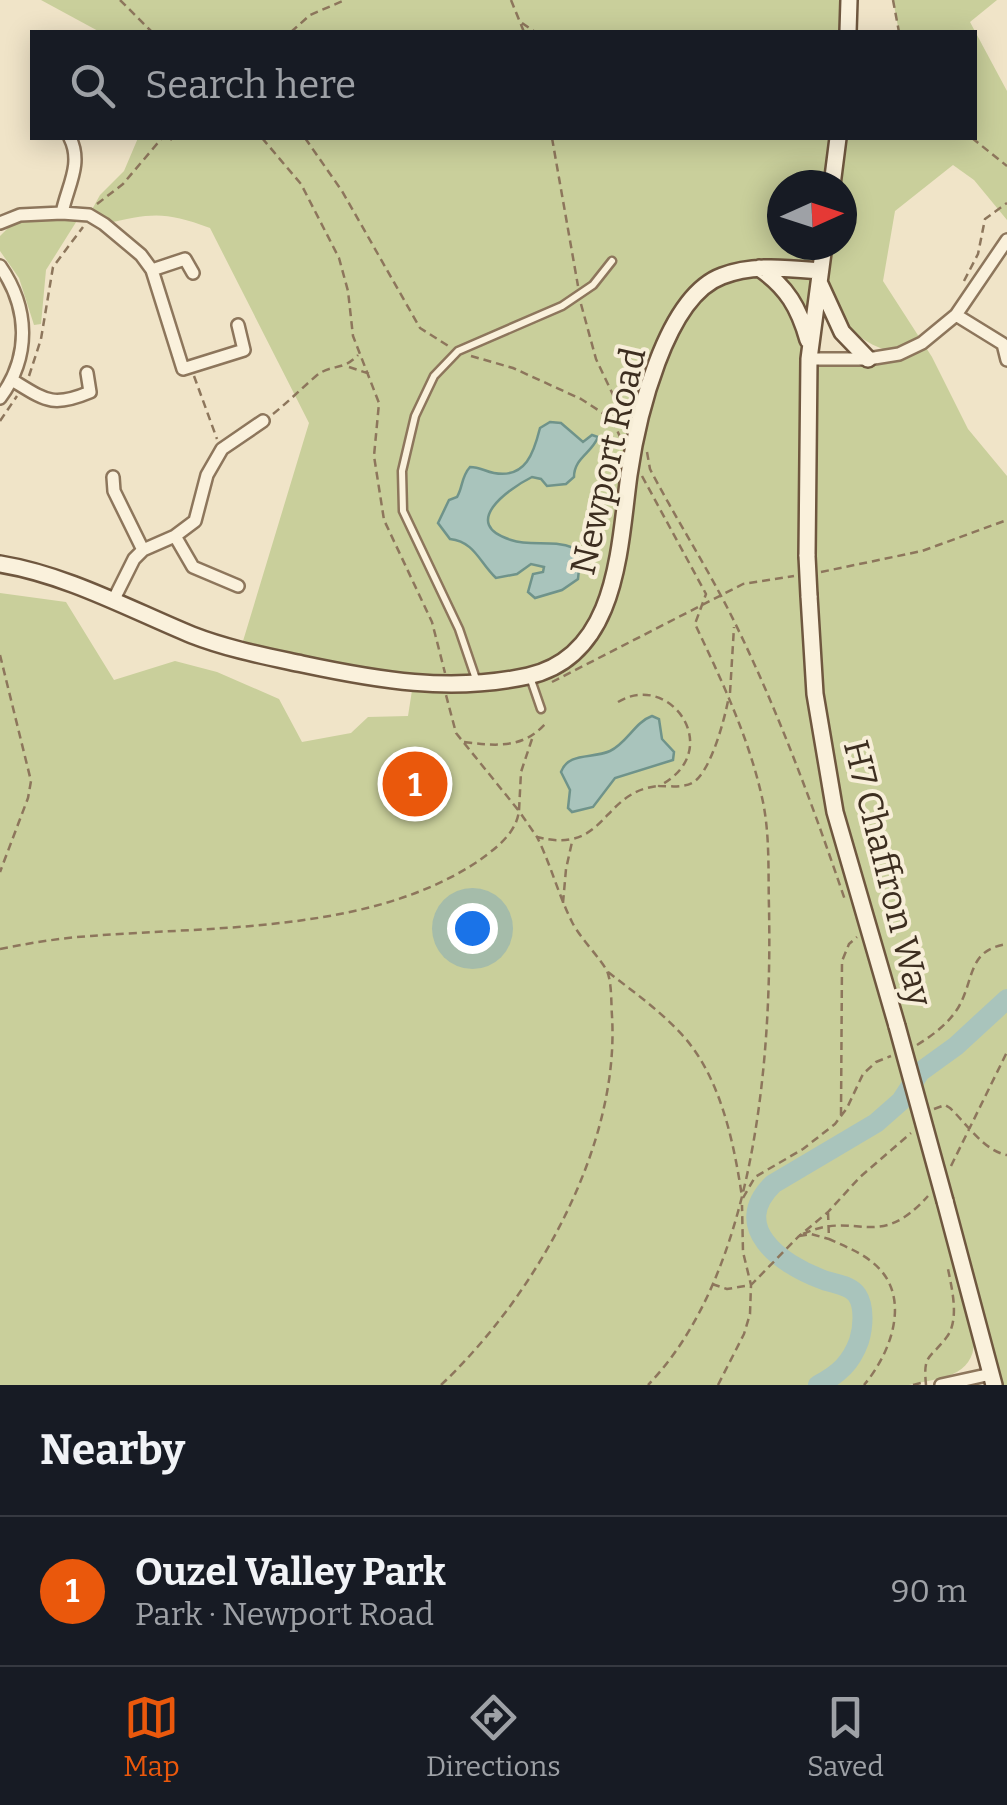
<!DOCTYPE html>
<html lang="en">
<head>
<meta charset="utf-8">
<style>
  body { margin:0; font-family:Bitter,serif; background:#242831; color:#f1f3f6 }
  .compass { position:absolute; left:767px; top:170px; width:90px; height:90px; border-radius:50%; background:#171b24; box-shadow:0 5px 25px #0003; rotate:87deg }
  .you { position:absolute; left:472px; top:928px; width:35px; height:35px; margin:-25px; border:8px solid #fff; border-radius:50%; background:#1a73e8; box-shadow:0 0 0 15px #1a73e833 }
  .badge { display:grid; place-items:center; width:65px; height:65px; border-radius:50%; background:#ea580c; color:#fff; font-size:32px; font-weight:700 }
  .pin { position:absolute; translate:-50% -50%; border:5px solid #fff; box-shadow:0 2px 10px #0006 }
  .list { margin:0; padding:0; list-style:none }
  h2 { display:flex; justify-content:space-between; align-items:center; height:130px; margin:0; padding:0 40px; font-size:42px }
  h2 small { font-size:32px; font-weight:400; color:#9ea1a6 }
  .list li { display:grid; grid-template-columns:65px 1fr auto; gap:30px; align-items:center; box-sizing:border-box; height:150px; padding:0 40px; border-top:2px solid #363941 }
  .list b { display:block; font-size:38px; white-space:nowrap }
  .list p { margin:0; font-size:32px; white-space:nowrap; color:#9ea1a6 }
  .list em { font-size:32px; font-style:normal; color:#9ea1a6 }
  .icon { flex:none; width:55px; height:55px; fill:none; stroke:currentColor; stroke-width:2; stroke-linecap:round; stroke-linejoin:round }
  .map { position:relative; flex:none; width:1007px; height:1385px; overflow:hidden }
  .search { position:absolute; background:#171b24; box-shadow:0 5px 25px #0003; left:30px; right:30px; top:30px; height:110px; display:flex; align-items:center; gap:25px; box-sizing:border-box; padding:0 35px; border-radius:0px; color:#9ea1a6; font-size:38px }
  .sheet { height:280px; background:#171b24 }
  nav { display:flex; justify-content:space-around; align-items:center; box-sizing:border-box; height:140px; border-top:2px solid #363941; background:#171b24; font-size:28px; color:#9ea1a6 }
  nav a { display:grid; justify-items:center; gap:5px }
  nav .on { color:#ea580c }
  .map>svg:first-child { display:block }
  .green { fill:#c9cf9b; fill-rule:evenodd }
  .water { fill:#a9c4bc; stroke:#6f938a; stroke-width:2.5 }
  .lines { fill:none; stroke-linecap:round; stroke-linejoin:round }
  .river { stroke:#a9c4bc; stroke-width:20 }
  .lane-casing { stroke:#8d765c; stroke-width:11 }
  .street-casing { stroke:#8d765c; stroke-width:16 }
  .secondary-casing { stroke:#6f573f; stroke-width:20 }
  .path { stroke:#8d765c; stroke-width:2.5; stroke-dasharray:8 5; stroke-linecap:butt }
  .lane { stroke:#faf1dc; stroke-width:6 }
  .street { stroke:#faf1dc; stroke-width:11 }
  .secondary { stroke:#faf1dc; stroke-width:15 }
  .secondary-bridge-casing { stroke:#6f573f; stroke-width:20; stroke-linecap:butt }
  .secondary-bridge { stroke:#faf1dc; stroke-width:15 }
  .labels { text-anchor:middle; stroke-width:8; stroke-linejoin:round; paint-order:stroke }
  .street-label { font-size:35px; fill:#3d2e20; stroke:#f7eed8 }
</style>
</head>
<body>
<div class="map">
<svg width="1007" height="1385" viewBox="0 0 1007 1385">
  <rect width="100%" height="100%" fill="#f0e4c8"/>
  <path class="green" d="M41 0H849L848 32H100Z
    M893 0H997L970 22 1007 91V220L974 180 953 165 895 211 883 281 932 357 968 429 1007 476V1385H996L974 1338C976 1377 940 1378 909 1385H0V593L66 602 114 680 175 661 217 672 279 699 302 742 351 733 368 717 408 716 413 684 240 651 309 423 210 228C164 211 152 213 104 224L89 215 100 195 124 171 138 138H974V32H899ZM782 185H842V245H782ZM821 273C840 315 848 341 896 353L809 359Z
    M78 219 46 270 41 324 34 325 19 278 0 251V236L14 222Z"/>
  <path class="water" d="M550 422 561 423 583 442 592 435 598 437C592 453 574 458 574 477L566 484 547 486 541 479 532 477C508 489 459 524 511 540 532 547 551 539 574 548L580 558 578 579 562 590 535 598 528 592 533 574 543 572 544 567 531 564 517 574 496 578C479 562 475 542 450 539L438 523 449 500 457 497C463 487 461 477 470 467 480 467 484 471 494 473 526 479 534 452 540 428Z
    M652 716 659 719 662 739 674 752 673 760 615 778 593 807 572 812 568 808 570 790 561 772C568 752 592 759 610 751 627 743 635 722 652 716Z"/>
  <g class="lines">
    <path class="river" d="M818 1385C839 1374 851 1363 859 1341 863 1328 865 1307 857 1295 850 1284 832 1284 821 1279 781 1264 729 1227 773 1184L876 1123 901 1101 920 1072 956 1046 1007 999"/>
    <g class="lane-casing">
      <path id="lane" d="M530 677 541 709
        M477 682 459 629 403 511 402 471 415 416 434 376 458 351 562 306 593 285 612 261"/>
    </g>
    <g class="street-casing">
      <path id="street" d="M62 213C67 187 83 164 70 138
        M0 223 20 215 62 213 89 215 104 224 141 255 152 270 183 369 244 350 238 325
        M0 266C29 308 31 356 0 398
        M152 270 185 259 193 273
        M956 315 1003 344 1007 360
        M809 359H868L899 354 922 343 956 315 1007 240
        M12 380C45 400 52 408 90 392L87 373
        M113 477 114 491 143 550
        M175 536 193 567 238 586
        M113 601 134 559 143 550 175 536 195 521 207 475 222 449 263 421
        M941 1385 991 1374"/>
    </g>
    <g class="secondary-casing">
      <path id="secondary" d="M848 32 849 0
        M832 185 838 138
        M759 268C787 287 799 308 808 340
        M820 284 842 332 868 359
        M807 556 809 359 824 245
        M0 564C67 575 129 609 192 635 228 649 265 656 302 664 377 680 451 693 528 676 618 656 619 548 629 475 637 419 665 297 722 276 753 264 787 268 820 271
        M809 596 815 694 835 812 897 1026
        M945 1201 994 1385"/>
    </g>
    <path class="path" d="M120 0 152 32
      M511 0 524 32
      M893 0 899 32
      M522 23 535 32
      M291 32 310 15 345 0
      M170 138 172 140
      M262 138 301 184 339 258 348 291 353 336 379 403 374 456 384 520 432 622 445 673
      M305 138 342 191 420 328 450 347
      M552 138 578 286
      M972 138 1007 166
      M97 204 123 184 162 138
      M964 281 978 254 985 219 1007 203
      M581 304 596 359 626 422
      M471 356 513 368 581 399 612 419 621 439
      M349 367 370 374
      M29 376 41 339 53 267 83 227
      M194 376 217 439
      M273 414C288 402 301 389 316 376 332 363 342 372 358 355
      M0 421 17 396
      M647 452 650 469C677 521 709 570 735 623 779 713 813 806 845 900
      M642 476 706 594 695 624C722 681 750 740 763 802 770 837 768 873 769 908 772 1056 756 1273 648 1385
      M821 572 922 551 1007 520
      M0 655 31 781 28 798 0 872
      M552 682 743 584 794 576
      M730 693 734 627
      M618 702C670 670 727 751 659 786 669 786 682 788 692 783 710 774 724 721 728 701
      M532 739 521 772 519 811 537 837C607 855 600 793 657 786
      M464 742C496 746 523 749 546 723
      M563 903 566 869 572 842
      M0 949C30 943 60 938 91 936 215 926 369 933 477 862 495 849 516 834 519 811L456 733 446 695
      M608 972C635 993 662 1012 685 1038 721 1080 734 1143 742 1197
      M917 1045C933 1035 948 1024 958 1008 975 979 967 950 1007 944
      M934 1109 945 1105 950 1108C966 1123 984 1151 1007 1155
      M841 1115 842 961 849 944 857 937
      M951 1166 1007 1052
      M743 1198 755 1177 803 1149 835 1124 847 1108 863 1074 876 1062 891 1056
      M828 1212 829 1239C844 1246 860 1252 872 1262 913 1294 892 1352 864 1385
      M803 1234C857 1209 877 1253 928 1196
      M799 1236 811 1234 829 1239
      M712 1284 727 1289 751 1285 798 1237 828 1212 860 1177 911 1133
      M441 1385C534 1297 620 1148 612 1016 611 1003 612 983 607 971 601 959 580 938 572 922 558 894 551 865 537 837
      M718 1385 744 1334 750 1314 751 1285 743 1252 742 1205
      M913 1385 925 1382
      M926 1385C923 1354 929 1360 946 1338 960 1321 952 1289 948 1269"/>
    <use href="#lane" class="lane"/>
    <use href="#street" class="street"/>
    <use href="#secondary" class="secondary"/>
    <g class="secondary-bridge-casing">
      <path id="secondary-bridge" d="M807 556 809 596
        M897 1026 945 1201"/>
    </g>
    <use href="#secondary-bridge" class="secondary-bridge"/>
  </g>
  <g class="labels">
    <g class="street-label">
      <text transform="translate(608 461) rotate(-77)" y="12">Newport Road</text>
      <text transform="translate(888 873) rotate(76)" y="12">H7 Chaffron Way</text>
    </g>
  </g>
</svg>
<svg class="compass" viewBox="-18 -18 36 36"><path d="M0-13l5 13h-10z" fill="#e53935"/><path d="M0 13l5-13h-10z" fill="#9ea1a6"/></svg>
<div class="you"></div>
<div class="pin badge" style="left:415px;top:784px">1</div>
<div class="search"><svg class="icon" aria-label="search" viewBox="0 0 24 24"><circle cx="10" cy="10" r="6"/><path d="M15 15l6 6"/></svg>Search here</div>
</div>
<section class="sheet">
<h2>Nearby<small></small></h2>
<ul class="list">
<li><span class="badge">1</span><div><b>Ouzel Valley Park</b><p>Park · Newport Road</p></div><em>90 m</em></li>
</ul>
</section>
<nav>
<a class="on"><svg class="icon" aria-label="map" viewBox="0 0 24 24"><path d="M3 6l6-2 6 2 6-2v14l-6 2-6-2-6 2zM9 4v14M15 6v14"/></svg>Map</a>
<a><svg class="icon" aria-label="directions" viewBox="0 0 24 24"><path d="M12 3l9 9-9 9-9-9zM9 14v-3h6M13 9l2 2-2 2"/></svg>Directions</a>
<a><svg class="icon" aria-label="saved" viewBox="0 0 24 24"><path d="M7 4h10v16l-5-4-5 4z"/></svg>Saved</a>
</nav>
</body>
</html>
